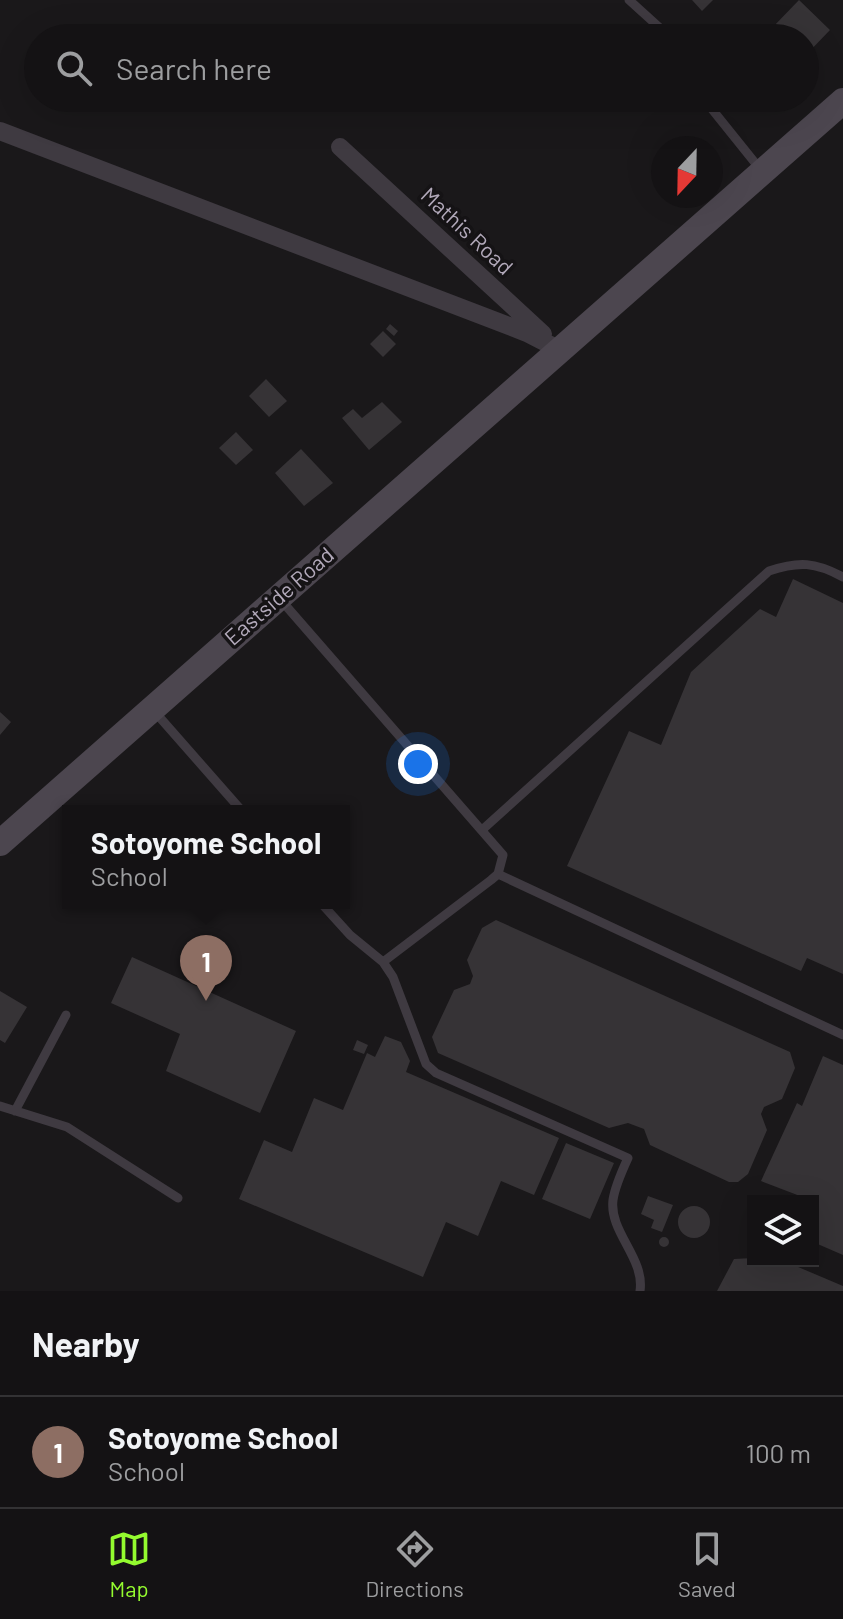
<!DOCTYPE html>
<html lang="en">
<head>
<meta charset="utf-8">
<style>
  body { margin:0; font-family:Barlow,sans-serif; background:#212022; color:#f1f3f6 }
  .controls { position:absolute; right:24px; bottom:24px; display:grid; overflow:hidden; border-radius:0px; box-shadow:0 8px 32px #0002 }
  .controls button { width:72px; height:72px; display:grid; place-items:center; padding:0; border:0; border-bottom:2px solid #333234; background:#141214; color:#f1f3f6; font:40px sans-serif }
  .compass { position:absolute; left:651px; top:136px; width:72px; height:72px; border-radius:50%; background:#141214; box-shadow:0 8px 32px #0002; rotate:202deg }
  .you { position:absolute; left:418px; top:764px; width:28px; height:28px; margin:-20px; border:6px solid #fff; border-radius:50%; background:#1a73e8; box-shadow:0 0 0 12px #1a73e833 }
  .badge { display:grid; place-items:center; width:52px; height:52px; border-radius:50%; background:#94fb2f; color:#fff; font-size:26px; font-weight:700 }
  .pin { position:absolute; translate:-50% -66px; filter:drop-shadow(0 2px 4px #0008) }
  .pin::after { content:''; position:absolute; top:42px; width:28px; height:24px; background:inherit; clip-path:polygon(0 0,100% 0,50% 100%) }
  .popup { position:absolute; left:62px; top:805px; width:288px; height:104px; box-sizing:border-box; display:grid; place-content:center; border-radius:0px; background:#141214; filter:drop-shadow(0 2px 6px #0005); font-size:26px; white-space:nowrap; color:#9d9ea0 }
  .popup b { font-size:30px; color:#f1f3f6 }
  .popup::after { content:''; position:absolute; left:50%; top:100%; margin-left:-16px; border:16px solid transparent; border-top-color:#141214 }
  .list { margin:0; padding:0; list-style:none }
  h2 { display:flex; justify-content:space-between; align-items:center; height:104px; margin:0; padding:0 32px; font-size:34px }
  h2 small { font-size:26px; font-weight:400; color:#9d9ea0 }
  .list li { display:grid; grid-template-columns:52px 1fr auto; gap:24px; align-items:center; box-sizing:border-box; height:112px; padding:0 32px; border-top:2px solid #333234 }
  .list b { display:block; font-size:30px; white-space:nowrap }
  .list p { margin:0; font-size:26px; white-space:nowrap; color:#9d9ea0 }
  .list em { font-size:26px; font-style:normal; color:#9d9ea0 }
  .icon { flex:none; width:44px; height:44px; fill:none; stroke:currentColor; stroke-width:2; stroke-linecap:round; stroke-linejoin:round }
  .map { position:relative; flex:none; width:843px; height:1291px; overflow:hidden }
  .search { position:absolute; background:#141214; box-shadow:0 8px 32px #0002; left:24px; right:24px; top:24px; height:88px; display:flex; align-items:center; gap:20px; box-sizing:border-box; padding:0 28px; border-radius:44px; color:#9d9ea0; font-size:30px }
  .sheet { height:216px; background:#141214 }
  nav { display:flex; justify-content:space-around; align-items:center; box-sizing:border-box; height:112px; border-top:2px solid #333234; background:#141214; font-size:22px; color:#9d9ea0 }
  nav a { display:grid; justify-items:center; gap:4px }
  nav .on { color:#94fb2f }
  .map>svg:first-child { display:block }
  .building { fill:#363336 }
  .lines { fill:none; stroke-linecap:round; stroke-linejoin:round }
  .lane { stroke:#3f3a41; stroke-width:9 }
  .street { stroke:#3f3a41; stroke-width:18 }
  .secondary { stroke:#4c464f; stroke-width:26 }
  .labels { text-anchor:middle; stroke-width:7; stroke-linejoin:round; paint-order:stroke }
  .street-label { font-size:22px; fill:#b2a9ba; stroke:#151315 }
</style>
</head>
<body>
<div class="map">
<svg width="843" height="1291" viewBox="0 0 843 1291">
  <rect width="100%" height="100%" fill="#1a181a"/>
  <path class="building" d="M692 0H713L702 11Z
    M799 0 830 30 805 56V38H781L771 29Z
    M297 29 306 38H289Z
    M390 324 398 331 394 336 386 329Z
    M383 331 396 344 383 357 370 344Z
    M266 379 287 401 269 417 249 396Z
    M382 402 402 422 369 450 342 418 353 409 362 418Z
    M236 432 253 450 236 465 219 448Z
    M301 449 333 483 304 506 275 473Z
    M793 579 843 603V974L807 958 801 971 567 866 629 731 661 745 691 672 760 609 776 617Z
    M0 712 11 722 0 735Z
    M496 920 790 1052 795 1068 782 1099 764 1107 761 1114 767 1130 748 1174 738 1182H729L650 1145 644 1129 628 1123 609 1128 438 1053 432 1037 454 990 470 984 473 976 467 960 482 928Z
    M132 957 296 1031 260 1113 166 1071 180 1034 111 1003Z
    M0 991 27 1007 5 1043 0 1040Z
    M385 1036 401 1042 410 1061 406 1072 559 1138 534 1195 501 1181 478 1236 446 1222 423 1277 239 1199 264 1140 292 1152 314 1098 343 1110 367 1053 375 1057Z
    M357 1040 368 1045 364 1054 353 1050Z
    M823 1056 843 1065V1255L813 1242V1201L761 1181 797 1103 802 1106Z
    M566 1143 614 1163 590 1219 542 1199Z
    M648 1196 673 1205 662 1232 651 1228 654 1220 641 1214Z
    M678 1222a16 16 0 1 1 32 0a16 16 0 1 1-32 0Z
    M659 1242a5 5 0 1 1 10 0a5 5 0 1 1-10 0Z
    M753 1258 784 1261 843 1286V1291H717L734 1259Z"/>
  <g class="lines">
    <path class="lane" d="M629 0 671 38
      M703 98 760 169
      M280 599 503 855 498 874 491 880 383 962
      M155 712 242 811
      M482 830 769 571C799 561 815 562 843 577
      M498 874 843 1035
      M321 903 350 935 383 962 393 977 426 1064 436 1073 628 1158C622 1171 615 1186 613 1200 609 1232 645 1258 640 1291
      M0 1106 67 1127 178 1198
      M15 1111 66 1015"/>
    <path class="street" d="M0 131 527 333 560 350
      M340 147 543 334"/>
    <path class="secondary" d="M0 843 843 101"/>
  </g>
  <g class="labels">
    <g class="street-label">
      <text transform="translate(467 231) rotate(43)" y="8">Mathis Road</text>
      <text transform="translate(279 596) rotate(-41)" y="8">Eastside Road</text>
    </g>
  </g>
</svg>
<div class="controls">
<button><svg class="icon" aria-label="layers" viewBox="0 0 24 24"><path d="M12 4l9 5-9 5-9-5zM3 14l9 5 9-5"/></svg></button>
</div>
<svg class="compass" viewBox="-18 -18 36 36"><path d="M0-13l5 13h-10z" fill="#e53935"/><path d="M0 13l5-13h-10z" fill="#9d9ea0"/></svg>
<div class="you"></div>
<div class="pin badge" style="left:206px;top:1001px;background:#8d6e63">1</div>
<div class="popup"><b>Sotoyome School</b>School</div>
<div class="search"><svg class="icon" aria-label="search" viewBox="0 0 24 24"><circle cx="10" cy="10" r="6"/><path d="M15 15l6 6"/></svg>Search here</div>
</div>
<section class="sheet">
<h2>Nearby<small></small></h2>
<ul class="list">
<li><span class="badge" style="background:#8d6e63">1</span><div><b>Sotoyome School</b><p>School</p></div><em>100 m</em></li>
</ul>
</section>
<nav>
<a class="on"><svg class="icon" aria-label="map" viewBox="0 0 24 24"><path d="M3 6l6-2 6 2 6-2v14l-6 2-6-2-6 2zM9 4v14M15 6v14"/></svg>Map</a>
<a><svg class="icon" aria-label="directions" viewBox="0 0 24 24"><path d="M12 3l9 9-9 9-9-9zM9 14v-3h6M13 9l2 2-2 2"/></svg>Directions</a>
<a><svg class="icon" aria-label="saved" viewBox="0 0 24 24"><path d="M7 4h10v16l-5-4-5 4z"/></svg>Saved</a>
</nav>
</body>
</html>
